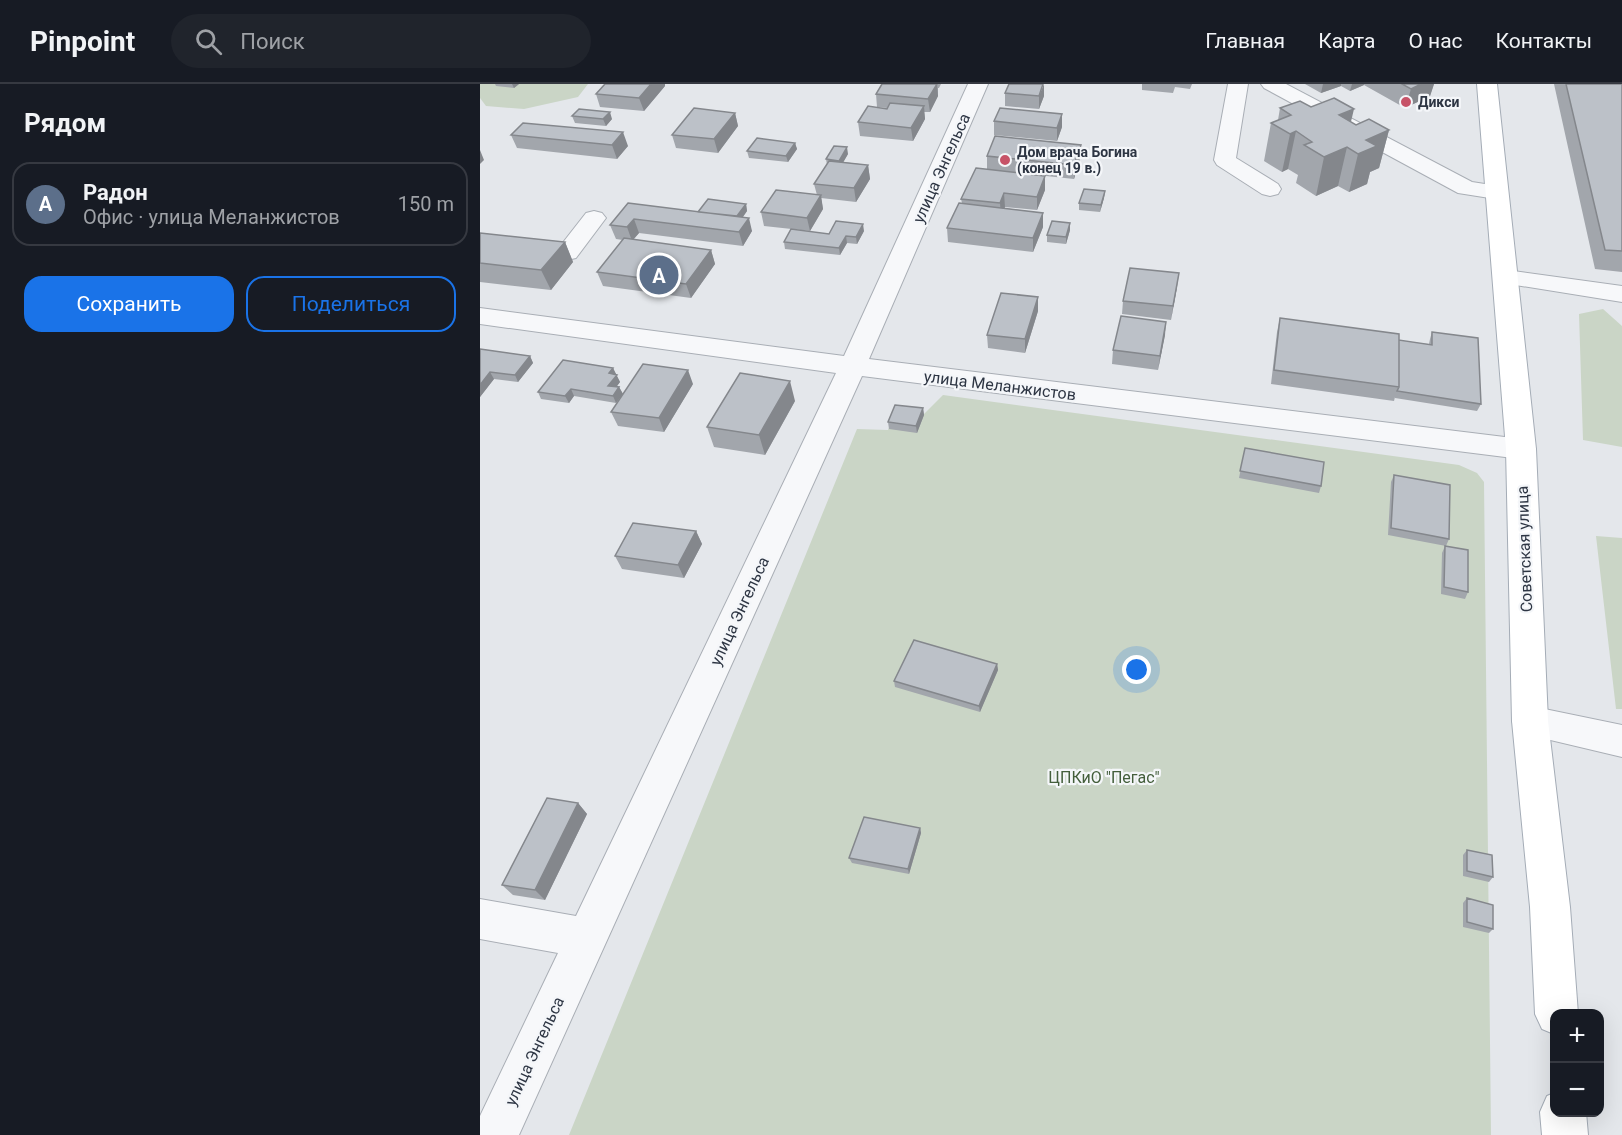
<!DOCTYPE html>
<html lang="ru">
<head>
<meta charset="utf-8">
<style>
  body { margin:0; font-family:Roboto,sans-serif; background:#20242c; color:#f1f3f6 }
  .controls { position:absolute; right:18px; bottom:18px; display:grid; overflow:hidden; border-radius:12px; box-shadow:0 6px 24px #0002 }
  .controls button { width:54px; height:54px; display:grid; place-items:center; padding:0; border:0; border-bottom:2px solid #363941; background:#171b24; color:#f1f3f6; font:30px sans-serif }
  .you { position:absolute; left:657px; top:586px; width:21px; height:21px; margin:-15px; border:4px solid #fff; border-radius:50%; background:#1a73e8; box-shadow:0 0 0 9px #1a73e833 }
  .badge { display:grid; place-items:center; width:39px; height:39px; border-radius:50%; background:#1a73e8; color:#fff; font-size:20px; font-weight:700 }
  .pin { position:absolute; translate:-50% -50%; border:3px solid #fff; box-shadow:0 2px 6px #0006 }
  .list { margin:0; padding:0; list-style:none }
  h2 { display:flex; justify-content:space-between; align-items:center; height:78px; margin:0; padding:0 24px; font-size:26px }
  h2 small { font-size:20px; font-weight:400; color:#9ea1a6 }
  .list li { display:grid; grid-template-columns:39px 1fr auto; gap:18px; align-items:center; box-sizing:border-box; height:84px; margin:0 12px 12px; padding:0 12px; border:2px solid #363941; border-radius:18px }
  .list b { display:block; font-size:22px; white-space:nowrap }
  .list p { margin:0; font-size:20px; white-space:nowrap; color:#9ea1a6 }
  .list em { font-size:20px; font-style:normal; color:#9ea1a6 }
  .actions { display:flex; gap:12px; padding:18px 24px }
  .actions a { flex:1; padding:14px 0; border:2px solid #1a73e8; border-radius:18px; text-align:center; font-size:21px; color:#1a73e8 }
  .actions .main { background:#1a73e8; color:#fff }
  .icon { flex:none; width:33px; height:33px; fill:none; stroke:currentColor; stroke-width:2; stroke-linecap:round; stroke-linejoin:round }
  .map { position:relative; flex:none; width:1142px; height:1051px; overflow:hidden }
  header { display:flex; align-items:center; gap:36px; box-sizing:border-box; height:84px; padding:0 30px; background:#171b24; border-bottom:2px solid #363941 }
  header strong { font-size:28px }
  nav { display:flex; gap:33px; margin-inline-start:auto; font-size:21px }
  .search { width:420px; height:54px; background:#20242c; display:flex; align-items:center; gap:15px; box-sizing:border-box; padding:0 21px; border-radius:33px; color:#9ea1a6; font-size:22px }
  main { display:flex }
  aside { flex:1; background:#171b24 }
  .map>svg:first-child { display:block }
  .green { fill:#cad5c6 }
  .lines { fill:none; stroke-linecap:round; stroke-linejoin:round }
  .minor-casing { stroke:#a9aeb5; stroke-width:2 }
  .major-casing { stroke:#a4acb6; stroke-width:2 }
  .minor { fill:#f7f8fa; fill-rule:evenodd }
  .major { fill:#fff; fill-rule:evenodd }
  .wall { fill:#a2a6ac }
  .shaded-wall { fill:#84878c }
  .building { fill:#bcc1c8; stroke:#84878c; stroke-width:1.5 }
  .poi-dot { fill:#c75368; stroke:#f4f6f9; stroke-width:2 }
  .labels { text-anchor:middle; stroke-width:4.5; stroke-linejoin:round; paint-order:stroke }
  .far-poi-label { font-size:14px; font-weight:bold; fill:#2d3543; stroke:#f4f6f9; text-anchor:start }
  .street-label { font-size:16px; fill:#2d3543; stroke:#f4f6f9 }
  .park-label { font-size:16px; fill:#435e3b; stroke:#f4f6f9 }
</style>
</head>
<body>
<header>
<strong>Pinpoint</strong>
<div class="search"><svg class="icon" aria-label="search" viewBox="0 0 24 24"><circle cx="10" cy="10" r="6"/><path d="M15 15l6 6"/></svg>Поиск</div>
<nav><a>Главная</a><a>Карта</a><a>О нас</a><a>Контакты</a></nav>
</header>
<main>
<aside>
<h2>Рядом<small></small></h2>
<ul class="list">
<li><span class="badge" style="background:#5c6f8a">A</span><div><b>Радон</b><p>Офис · улица Меланжистов</p></div><em>150 m</em></li>
</ul>
<div class="actions"><a class="main">Сохранить</a><a>Поделиться</a></div>
</aside>
<div class="map">
<svg width="1142" height="1051" viewBox="0 0 1142 1051">
  <rect width="100%" height="100%" fill="#e4e7eb"/>
  <path class="green" d="M0 0H108L98 13 44 25 6 22 0 14Z
    M1123 225 1142 242V363L1103 356 1099 230Z
    M463 311 979 381 997 389 1004 398 1011 1051H89L377 345 408 346 415 327 444 330Z
    M1116 452 1142 454V625H1136Z"/>
  <g class="lines">
    <g class="minor-casing">
      <path id="minor" d="M488 0H508L389 275 1041 355 1051 358 1056 365 1051 372 1041 375 382 292 39 1051H0V1032L78 869 0 855V815L96 832 356 289 0 240V224L364 272Z
        M748 0H768L756 74 798 100 801 105 798 110 790 112 782 110 737 81 734 76Z
        M781 0H806L992 98 1024 103 1027 108 1024 113 1016 115 978 109 784 4Z
        M114 127 122 129 126 134 96 174 87 176 0 167V153L81 161 106 129Z
        M1026 186 1142 202V218L1017 198 1014 193 1017 188Z
        M1050 622 1142 641V673L1037 648 1032 637 1037 626Z"/>
    </g>
    <g class="major-casing">
      <path id="major" d="M997 0H1017L1056 365 1068 637 1090 823 1098 930H1074V950L1062 945 1055 930 1050 823 1032 637 1026 365Z
        M1074 1009V1028H1106L1108 1051H1062L1060 1028 1067 1012Z"/>
    </g>
    <use href="#minor" class="minor"/>
    <use href="#major" class="major"/>
  </g>
  <path class="wall" d="M15 0H39L34 4 16 2Z
    M402 0H461L459 4H458V12L450 28H444L445 35 433 57 380 52 378 38 407 24 397 23 396 10Z
    M662 0H712L710 5 695 3 693 9 662 6Z
    M825 0H954L950 12 925 24 884 1 870 7 861 2 841 9Z
    M1074 0H1142V188L1115 185Z
    M185 2 164 27 120 23 116 10Z
    M525 9 564 12 559 25 525 22Z
    M831 23 871 38 876 41 909 46 899 84 890 88 887 100 869 108 858 102 836 112 816 99 818 91 808 85 802 88 784 77 791 39 798 36 800 24Z
    M255 29 258 42 238 69 196 64 192 51Z
    M92 32 132 35 126 42 95 39Z
    M514 37 582 43 577 57 514 51Z
    M31 51 148 62 137 75 37 64Z
    M315 59 317 65 308 78 269 74 267 67Z
    M368 70 363 78 388 81 390 95 376 118 341 114 343 125 330 147 284 142 281 128 337 111 334 100 347 81 346 75Z
    M507 72 600 74 594 95 510 86 565 106 557 126 525 123 524 124 563 129V143L553 168 468 158 467 144 482 119 481 115 507 86Z
    M625 107 624 114 620 128 599 126V119Z
    M148 119 218 128 266 120 267 127 263 133 272 147 263 162 159 149 153 156 231 166 235 180 211 214 123 202 117 188 143 156 136 155 130 141Z
    M590 139V146L586 160 567 158V151Z
    M384 147 377 160 367 159 360 171 305 165 304 158 349 150Z
    M0 149 85 158 93 178 71 206 0 198Z
    M697 203 691 236 642 230 643 217Z
    M558 213V227L545 269 508 264 507 251Z
    M800 234 919 258 949 260 950 255 952 248 1001 320 997 327 915 314V313L914 317 791 300 797 248Z
    M685 251 678 286 632 280 633 266Z
    M0 265 50 272 53 279 38 298 14 295 0 313Z
    M133 284 140 298 136 303H139L143 310 136 319 94 312 89 319 61 315 58 308Z
    M213 300 184 348 138 342 131 328Z
    M315 317 285 371 234 363 227 343Z
    M443 324 444 331 437 349 409 345 408 338Z
    M765 364 841 402 839 409 759 394Z
    M914 391 969 455 966 462 908 451 911 398Z
    M216 447 222 460 204 494 142 485 135 472Z
    M965 462 988 508 985 515 961 510 962 469Z
    M517 580 518 586 500 628 415 603 414 597Z
    M98 719 107 730 65 816 33 811 22 801Z
    M440 744 441 749 429 790 372 779 369 774Z
    M987 766 1013 793 1009 798 983 792V771Z
    M987 814 1013 845 1009 849 983 843V819Z"/>
  <path class="shaded-wall" d="M32 0H39L34 4Z
    M171 0H185V2L164 27 159 14Z
    M457 0 458 12 450 28 448 15Z
    M564 0V12L559 25V12Z
    M843 0H861V2L841 9Z
    M872 0H884V1L870 7Z
    M941 0H954L950 12 925 24 931 5Z
    M444 22 445 35 433 57 431 44Z
    M874 25 865 63 859 31Z
    M130 28 132 35 126 42 123 35Z
    M255 29 258 42 238 69 234 55Z
    M582 30V43L577 57V44Z
    M909 46 899 84 890 88 887 100 869 108 878 70 886 56Z
    M816 47 808 85 802 88 810 50Z
    M143 48 148 62 137 75 132 61Z
    M315 59 317 65 308 78 306 72Z
    M601 61 600 74 594 95V81Z
    M367 63 368 70 360 84 359 77Z
    M867 63 858 102 836 112 844 73Z
    M0 66 4 76 0 80Z
    M388 81 390 95 376 118 374 104Z
    M565 92V106L557 126V113Z
    M625 107 624 114 620 128 621 121Z
    M524 109 525 123 521 133 520 119Z
    M341 111 343 125 330 147 327 134Z
    M266 120 267 127 257 141 255 134Z
    M563 129V143L553 168V154Z
    M269 134 272 147 263 162 259 148Z
    M154 135 159 149 152 157 147 143Z
    M590 139V146L586 160V153Z
    M383 140 384 147 377 160 376 153Z
    M366 152 367 159 360 171 359 164Z
    M85 158 93 178 71 206 61 186Z
    M231 166 235 180 211 214 206 200Z
    M699 189 697 203 691 236 693 222Z
    M558 213V227L545 269V255Z
    M686 238 685 251 678 286 680 272Z
    M50 272 53 279 38 298 35 291Z
    M133 284 140 298 132 309 128 302 129 289Z
    M208 286 213 300 184 348 179 334Z
    M10 288 14 295 0 313V301Z
    M310 297 315 317 285 371 279 351Z
    M139 303 143 310 136 319 133 312Z
    M91 305 94 312 89 319 85 312Z
    M443 324 444 331 437 349 436 342Z
    M216 447 222 460 204 494 198 481Z
    M517 580 518 586 500 628 499 622Z
    M98 719 107 730 65 816 55 806Z
    M440 744 441 749 429 790 428 785Z"/>
  <path class="building" d="M125 0H171L159 14 116 10Z
    M402 0H457L448 15 396 10Z
    M529 0H563L559 12 525 9Z
    M922 0H941L931 5Z
    M1086 0H1142V167L1125 166Z
    M854 14 874 25 859 31 876 41 889 35 909 46 886 56 897 62 878 70 867 63 844 73 824 61 832 58 816 47 810 50 791 39 811 31 800 24 820 17 831 23Z
    M410 19 444 22 431 44 378 38 388 22 407 25Z
    M214 24 255 29 234 55 192 51Z
    M520 24 582 30 577 44 514 37Z
    M99 25 130 28 123 35 92 32Z
    M43 39 143 48 132 61 31 51Z
    M515 52 601 61 594 81 507 72Z
    M277 54 315 59 306 72 267 67Z
    M354 62 367 63 359 77 346 75Z
    M349 77 388 81 374 104 334 100Z
    M496 84 565 92 557 113 524 109 520 119 481 115Z
    M604 105 625 107 621 121 599 119Z
    M296 106 341 111 327 134 281 128Z
    M228 115 266 120 257 132 218 128Z
    M148 119 269 134 259 148 154 135 147 143 130 141Z
    M479 119 563 129 553 154 467 144Z
    M356 137 383 140 376 153 366 152 359 164 304 158 311 145 349 150Z
    M572 137 590 139 586 153 567 151Z
    M0 149 85 158 61 186 0 179Z
    M144 154 231 166 206 200 117 188Z
    M650 184 699 189 693 222 643 217Z
    M521 209 558 213 545 255 507 251Z
    M641 232 686 238 680 272 633 266Z
    M800 234 919 250V303L794 286Z
    M952 248 998 254 1001 320 917 307 919 303V256L952 261Z
    M0 265 50 272 35 291 10 288 0 301Z
    M83 276 133 284 129 289 137 291 128 302 139 303 133 312 91 305 85 312 58 308Z
    M163 280 208 286 179 334 131 328Z
    M260 289 310 297 279 351 227 343Z
    M415 321 443 324 436 342 408 338Z
    M765 364 844 378 841 402 760 387Z
    M914 391 970 401 969 455 911 444Z
    M153 439 216 447 198 481 135 472Z
    M965 462 988 466V508L964 503Z
    M434 556 517 580 499 622 414 597Z
    M67 714 98 719 55 806 22 801Z
    M384 733 440 744 428 785 369 774Z
    M987 766 1012 771 1013 793 987 787Z
    M987 814 1013 821V845L987 838Z"/>
  <g class="poi-dot">
    <circle cx="926" cy="18" r="6"/>
    <circle cx="525" cy="76" r="6"/>
  </g>
  <g class="labels">
    <g class="far-poi-label">
      <text x="938" y="23">Дикси</text>
      <text x="537" y="73">Дом врача Богина<tspan x="537" dy="16">(конец 19 в.)</tspan></text>
    </g>
    <g class="street-label">
      <text transform="translate(461 84) rotate(-66)" y="6">улица Энгельса</text>
      <text transform="translate(520 301) rotate(7)" y="6">улица Меланжистов</text>
      <text transform="translate(1044 465) rotate(-92)" y="6">Советская улица</text>
      <text transform="translate(259 527) rotate(-65)" y="6">улица Энгельса</text>
      <text transform="translate(54 967) rotate(-65)" y="6">улица Энгельса</text>
    </g>
    <g class="park-label">
      <text x="624" y="699">ЦПКиО "Пегас"</text>
    </g>
  </g>
</svg>
<div class="controls">
<button>+</button>
<button>−</button>
</div>
<div class="you"></div>
<div class="pin badge" style="left:179px;top:191px;background:#5c6f8a">A</div>
</div>
</main>
</body>
</html>
